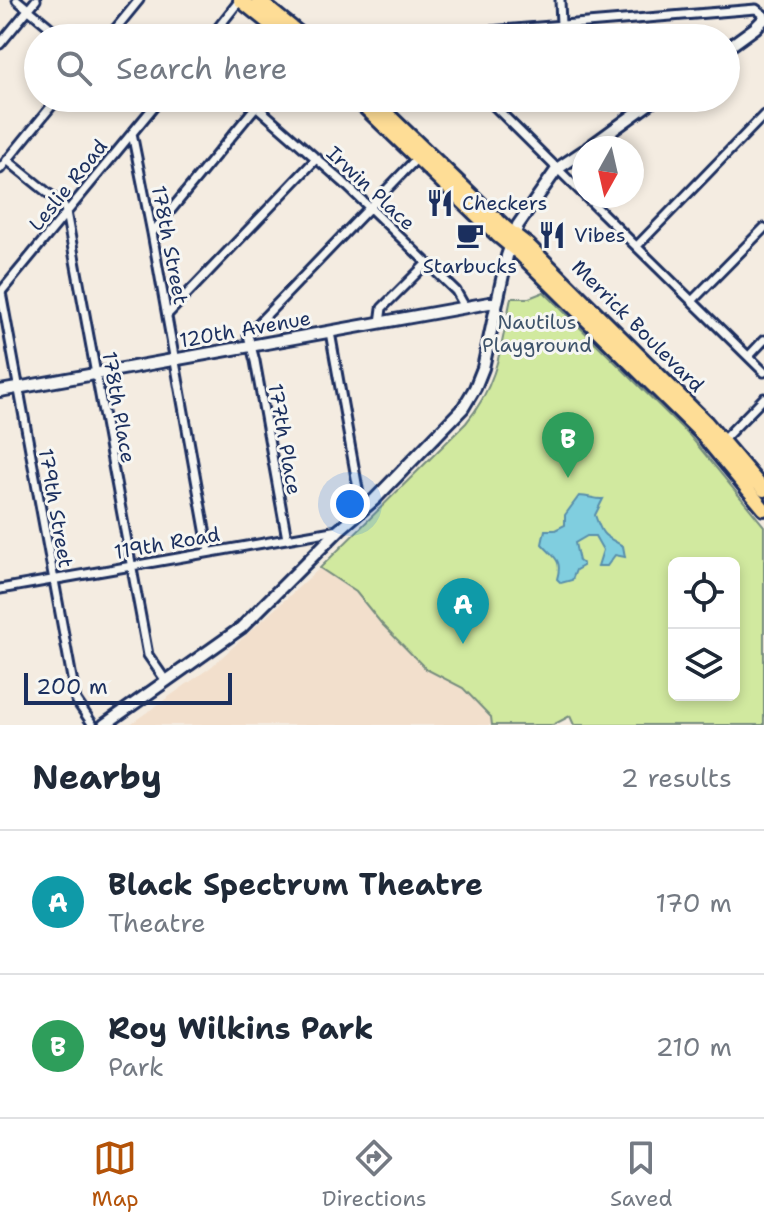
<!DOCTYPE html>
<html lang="en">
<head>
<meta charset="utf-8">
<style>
  body { margin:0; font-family:"Shantell Sans",sans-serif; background:#f6f6f7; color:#1f2937 }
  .controls { position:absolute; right:24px; bottom:24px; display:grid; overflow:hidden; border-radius:12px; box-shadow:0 4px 12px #0003 }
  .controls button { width:72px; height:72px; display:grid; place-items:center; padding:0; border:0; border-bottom:2px solid #e0e1e3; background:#fff; color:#1f2937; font:40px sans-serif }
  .compass { position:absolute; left:572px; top:136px; width:72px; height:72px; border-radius:50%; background:#fff; box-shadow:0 4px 12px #0003; rotate:188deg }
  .scale { position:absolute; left:24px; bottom:20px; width:208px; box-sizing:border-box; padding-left:8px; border:4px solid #1b2f5e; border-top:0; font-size:22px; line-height:28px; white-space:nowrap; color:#1b2f5e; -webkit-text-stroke:6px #f6f6f2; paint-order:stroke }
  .you { position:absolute; left:350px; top:504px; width:28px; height:28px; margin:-20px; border:6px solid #fff; border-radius:50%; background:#1a73e8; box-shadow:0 0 0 12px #1a73e833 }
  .badge { display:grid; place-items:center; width:52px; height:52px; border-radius:50%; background:#b45309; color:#fff; font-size:26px; font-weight:700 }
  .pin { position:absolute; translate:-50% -66px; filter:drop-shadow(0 2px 4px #0008) }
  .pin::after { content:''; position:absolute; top:42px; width:28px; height:24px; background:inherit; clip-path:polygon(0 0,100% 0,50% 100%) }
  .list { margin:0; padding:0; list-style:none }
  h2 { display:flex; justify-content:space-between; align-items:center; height:104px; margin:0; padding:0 32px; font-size:34px }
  h2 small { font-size:26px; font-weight:400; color:#747a83 }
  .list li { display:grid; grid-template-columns:52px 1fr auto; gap:24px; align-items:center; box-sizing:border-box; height:144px; padding:0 32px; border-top:2px solid #e0e1e3 }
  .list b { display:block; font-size:30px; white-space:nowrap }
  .list p { margin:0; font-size:26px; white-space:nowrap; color:#747a83 }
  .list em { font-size:26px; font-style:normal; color:#747a83 }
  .icon { flex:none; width:44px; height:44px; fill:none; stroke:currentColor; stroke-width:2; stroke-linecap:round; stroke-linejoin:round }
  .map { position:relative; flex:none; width:764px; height:725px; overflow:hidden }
  .search { position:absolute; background:#fff; box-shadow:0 4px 12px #0003; left:24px; right:24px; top:24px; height:88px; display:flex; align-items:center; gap:20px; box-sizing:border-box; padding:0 28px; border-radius:44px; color:#747a83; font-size:30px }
  .sheet { height:392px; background:#fff }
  nav { display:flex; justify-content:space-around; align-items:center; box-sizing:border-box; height:112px; border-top:2px solid #e0e1e3; background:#fff; font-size:22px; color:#747a83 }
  nav a { display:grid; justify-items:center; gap:4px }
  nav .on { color:#b45309 }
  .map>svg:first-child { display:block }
  .built { fill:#f2dfcc }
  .green { fill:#d1e99f; stroke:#768c7e; stroke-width:2; fill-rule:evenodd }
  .water { fill:#80cedf; stroke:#588eab; stroke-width:2 }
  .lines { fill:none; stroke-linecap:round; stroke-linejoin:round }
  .street-casing { stroke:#1b2f5e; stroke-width:13 }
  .secondary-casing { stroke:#1b2f5e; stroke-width:16 }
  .primary-casing { stroke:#1b2f5e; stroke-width:18 }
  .street { stroke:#f6f6f2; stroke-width:7 }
  .secondary { stroke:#f6f6f2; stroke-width:10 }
  .primary { stroke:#fedd96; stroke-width:12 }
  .labels { text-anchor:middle; stroke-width:6; stroke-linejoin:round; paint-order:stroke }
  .street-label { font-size:20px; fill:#1b2f5e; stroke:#f6f6f2 }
  .poi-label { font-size:20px; fill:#1b2f5e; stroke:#f6f6f2; text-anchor:start }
  .park-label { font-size:20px; fill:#3f546b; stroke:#f6f6f2 }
</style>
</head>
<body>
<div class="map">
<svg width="764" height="725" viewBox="0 0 764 725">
  <rect width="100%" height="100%" fill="#f4ece1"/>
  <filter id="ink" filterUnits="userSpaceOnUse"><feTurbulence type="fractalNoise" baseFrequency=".0125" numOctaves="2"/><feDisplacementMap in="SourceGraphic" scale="16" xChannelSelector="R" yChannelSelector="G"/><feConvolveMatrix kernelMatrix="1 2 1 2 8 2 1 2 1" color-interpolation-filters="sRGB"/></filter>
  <g filter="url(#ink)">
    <path class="built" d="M320 568 356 592 381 623 426 669 463 687 491 717 492 725H129L211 667Z"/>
    <path class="green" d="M544 292 690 436 764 526V725H574L570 716 553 725H492L491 717 463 688 426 669 381 623 356 592 320 568 466 423C498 384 501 346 511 298H529ZM674 563H734V695H674Z"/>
    <path class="water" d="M579 496C590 496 595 500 603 499L595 515C603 538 604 535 623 546L625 557 615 555 607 566H598L603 550 595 536H587L575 543 579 561 583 564V566L576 570 572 580 561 583 557 579C563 559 554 558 542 544L545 530H555L565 525V515Z"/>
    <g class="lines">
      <g class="street-casing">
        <path id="street" d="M17 0 63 38
          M560 0 561 25
          M108 38 139 0
          M210 38 240 0
          M406 38 756 9 764 15
          M0 44 36 0
          M247 98 343 182 456 291 465 307
          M486 98 584 195
          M132 133 152 233 209 552
          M7 160 64 206 66 212 148 655 166 681
          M0 169 58 98
          M585 196 764 372
          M152 233 263 98
          M637 246 764 115
          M1 292 76 700 93 725
          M0 293 161 98
          M693 300 764 228
          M167 315 317 158
          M380 323 382 308 427 263
          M330 332 360 500 367 505
          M749 356 764 340
          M721 442 764 398
          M287 539 255 361 248 335 250 332 418 157
          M0 589 338 530"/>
      </g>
      <g class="secondary-casing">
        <path id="secondary" d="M726 49 755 28 764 19
          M588 148 657 98
          M0 391 489 303H497
          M104 725 241 628 340 529 375 499 463 408 475 388 483 368 507 256 518 225 557 169 584 151"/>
      </g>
      <g class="primary-casing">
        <path id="primary" d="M240 0 287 38
          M258 0 305 38
          M355 98 497 235 520 254 700 432 764 509
          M371 98 506 228 528 245 706 422 764 490"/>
      </g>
      <use href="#street" class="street"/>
      <use href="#secondary" class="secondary"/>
      <use href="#primary" class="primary"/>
    </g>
  </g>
  <defs>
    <g id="restaurant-bare" transform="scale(2.16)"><path d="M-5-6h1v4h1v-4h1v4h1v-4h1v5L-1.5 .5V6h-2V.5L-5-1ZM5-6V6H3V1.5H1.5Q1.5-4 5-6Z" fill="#1b2f5e" stroke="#f6f6f2" stroke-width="2.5" paint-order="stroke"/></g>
    <g id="cafe-bare" transform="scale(2.16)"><path d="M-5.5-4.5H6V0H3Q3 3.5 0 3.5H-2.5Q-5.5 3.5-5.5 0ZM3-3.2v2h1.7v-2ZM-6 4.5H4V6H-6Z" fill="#1b2f5e" stroke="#f6f6f2" stroke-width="2.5" paint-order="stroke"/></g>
  </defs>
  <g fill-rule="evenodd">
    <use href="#restaurant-bare" x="440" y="203"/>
    <use href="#cafe-bare" x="470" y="235"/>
    <use href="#restaurant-bare" x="552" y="235"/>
  </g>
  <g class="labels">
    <g class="street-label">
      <text transform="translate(68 185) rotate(-51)" y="7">Leslie Road</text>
      <text transform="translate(371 188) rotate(43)" y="7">Irwin Place</text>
      <text transform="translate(170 245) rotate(79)" y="7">178th Street</text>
      <text transform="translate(638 326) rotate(45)" y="7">Merrick Boulevard</text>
      <text transform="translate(245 329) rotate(-10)" y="7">120th Avenue</text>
      <text transform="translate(119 407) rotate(80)" y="7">178th Place</text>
      <text transform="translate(285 439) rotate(80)" y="7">177th Place</text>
      <text transform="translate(56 508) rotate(80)" y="7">179th Street</text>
      <text transform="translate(167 543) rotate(-10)" y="7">119th Road</text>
    </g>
    <g class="poi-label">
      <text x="462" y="210">Checkers</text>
      <text x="574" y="242">Vibes</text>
      <text x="470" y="273" text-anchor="middle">Starbucks</text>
    </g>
    <g class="park-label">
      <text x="537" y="329">Nautilus<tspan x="537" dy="23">Playground</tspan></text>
    </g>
  </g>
</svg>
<div class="controls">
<button><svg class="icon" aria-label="locate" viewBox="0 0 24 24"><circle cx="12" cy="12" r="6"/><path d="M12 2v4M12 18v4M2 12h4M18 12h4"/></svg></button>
<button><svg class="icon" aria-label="layers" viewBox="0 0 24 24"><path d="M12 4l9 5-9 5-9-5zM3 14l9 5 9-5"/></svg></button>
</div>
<svg class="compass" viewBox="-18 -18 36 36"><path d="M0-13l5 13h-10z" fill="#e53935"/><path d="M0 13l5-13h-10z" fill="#747a83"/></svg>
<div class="scale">200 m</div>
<div class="you"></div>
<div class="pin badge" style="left:463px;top:644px;background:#0f9aa8">A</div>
<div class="pin badge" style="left:568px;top:478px;background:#2e9e5b">B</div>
<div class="search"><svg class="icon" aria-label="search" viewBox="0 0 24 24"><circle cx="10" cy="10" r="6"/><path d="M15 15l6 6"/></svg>Search here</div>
</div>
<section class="sheet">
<h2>Nearby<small>2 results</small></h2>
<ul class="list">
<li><span class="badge" style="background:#0f9aa8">A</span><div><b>Black Spectrum Theatre</b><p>Theatre</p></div><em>170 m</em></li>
<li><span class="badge" style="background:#2e9e5b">B</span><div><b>Roy Wilkins Park</b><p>Park</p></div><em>210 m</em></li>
</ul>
</section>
<nav>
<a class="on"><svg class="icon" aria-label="map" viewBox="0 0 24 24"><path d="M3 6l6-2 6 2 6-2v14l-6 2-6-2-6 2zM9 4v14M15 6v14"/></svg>Map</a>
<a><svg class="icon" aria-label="directions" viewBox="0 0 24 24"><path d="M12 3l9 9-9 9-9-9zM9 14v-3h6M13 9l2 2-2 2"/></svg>Directions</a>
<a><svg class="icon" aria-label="saved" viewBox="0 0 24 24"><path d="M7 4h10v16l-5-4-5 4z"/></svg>Saved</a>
</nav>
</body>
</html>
